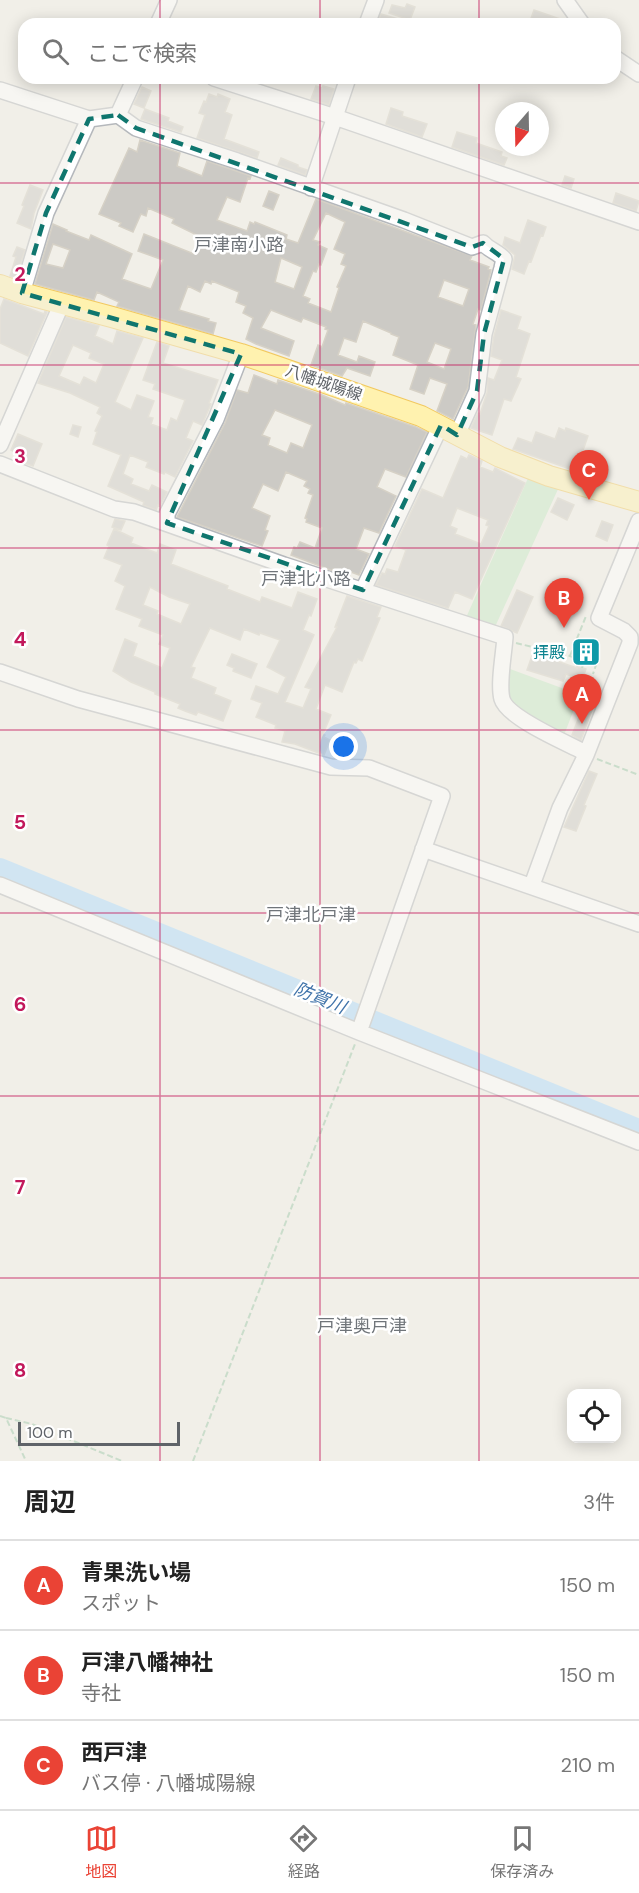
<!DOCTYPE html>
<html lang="ja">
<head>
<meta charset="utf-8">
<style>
  body { margin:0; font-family:"DM Sans","Noto Sans JP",sans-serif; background:#f6f6f6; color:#222 }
  .controls { position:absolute; right:18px; bottom:18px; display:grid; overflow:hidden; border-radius:12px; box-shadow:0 3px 15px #0003 }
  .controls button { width:54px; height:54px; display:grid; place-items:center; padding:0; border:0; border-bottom:2px solid #e0e0e0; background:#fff; color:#222; font:30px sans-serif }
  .compass { position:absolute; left:495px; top:102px; width:54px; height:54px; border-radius:50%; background:#fff; box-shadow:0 3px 15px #0003; rotate:200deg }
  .scale { position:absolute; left:18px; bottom:15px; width:162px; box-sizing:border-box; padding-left:6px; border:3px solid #5f6368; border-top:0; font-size:16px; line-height:21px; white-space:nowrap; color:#5f6368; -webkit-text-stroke:4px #fff; paint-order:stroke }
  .you { position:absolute; left:344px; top:747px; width:21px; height:21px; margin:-15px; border:4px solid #fff; border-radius:50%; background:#1a73e8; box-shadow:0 0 0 9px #1a73e833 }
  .badge { display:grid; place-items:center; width:39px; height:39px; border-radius:50%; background:#ea4335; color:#fff; font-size:20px; font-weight:700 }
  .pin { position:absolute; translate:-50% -50px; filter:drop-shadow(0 2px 3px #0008) }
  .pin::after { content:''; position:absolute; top:32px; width:21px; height:18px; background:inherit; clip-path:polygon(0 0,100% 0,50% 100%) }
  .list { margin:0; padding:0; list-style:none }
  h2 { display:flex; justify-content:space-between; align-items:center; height:78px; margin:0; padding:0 24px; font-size:26px }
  h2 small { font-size:20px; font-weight:400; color:#767676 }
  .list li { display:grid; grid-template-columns:39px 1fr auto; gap:18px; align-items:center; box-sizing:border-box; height:90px; padding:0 24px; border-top:2px solid #e0e0e0 }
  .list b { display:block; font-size:22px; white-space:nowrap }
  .list p { margin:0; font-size:20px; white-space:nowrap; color:#767676 }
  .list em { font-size:20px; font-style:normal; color:#767676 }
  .icon { flex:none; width:33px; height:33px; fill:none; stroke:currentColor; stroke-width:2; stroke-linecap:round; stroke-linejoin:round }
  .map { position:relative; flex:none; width:639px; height:1461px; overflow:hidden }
  .search { position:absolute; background:#fff; box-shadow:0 3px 15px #0003; left:18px; right:18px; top:18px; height:66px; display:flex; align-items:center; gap:15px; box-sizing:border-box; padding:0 21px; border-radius:18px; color:#767676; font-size:22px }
  .sheet { height:348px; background:#fff }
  nav { display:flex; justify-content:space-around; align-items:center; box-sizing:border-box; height:84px; border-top:2px solid #e0e0e0; background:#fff; font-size:16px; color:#767676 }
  nav a { display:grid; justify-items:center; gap:3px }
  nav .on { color:#ea4335 }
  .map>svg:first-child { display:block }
  .green { fill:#c5e8c5 }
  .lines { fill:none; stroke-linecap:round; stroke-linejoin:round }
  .river { stroke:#aadaff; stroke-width:20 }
  .building { fill:#cccac5; stroke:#d6d1c6; stroke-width:1.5; fill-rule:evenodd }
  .minor-casing { stroke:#b5b8bc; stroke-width:18 }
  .major-casing { stroke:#f2c960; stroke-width:22 }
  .path { stroke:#9cc7a9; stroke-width:2; stroke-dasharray:6 3; stroke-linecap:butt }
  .minor { stroke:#fff; stroke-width:15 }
  .major { stroke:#fff2af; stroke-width:20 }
  .marked { fill:none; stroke:#0f766e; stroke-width:4.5; stroke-dasharray:12 8; stroke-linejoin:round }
  .grid { fill:none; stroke:#c2185b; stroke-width:1.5; stroke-opacity:0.55 }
  .labels { text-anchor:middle; stroke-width:5; stroke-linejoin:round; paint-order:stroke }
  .street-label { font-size:16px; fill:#5f6368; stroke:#fff }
  .culture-label { font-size:16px; fill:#0d838f; stroke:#fff; text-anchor:end }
  .neighbourhood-label { font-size:18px; fill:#70757a; stroke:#fff }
  .water-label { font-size:18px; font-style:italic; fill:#4174aa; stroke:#fff }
  .grid-label { font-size:20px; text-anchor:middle; font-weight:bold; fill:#c2185b; stroke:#fff; stroke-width:5; stroke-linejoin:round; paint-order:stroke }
</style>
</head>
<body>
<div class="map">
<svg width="639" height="1461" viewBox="0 0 639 1461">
  <rect width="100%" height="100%" fill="#f1efe8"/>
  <path class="green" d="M529 476 559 487 494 629 465 620Z
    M507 668 597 701 593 710 576 704 564 735 525 717 505 694Z"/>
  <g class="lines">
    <path class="river" d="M0 868 639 1129"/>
  </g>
  <path class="building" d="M407 4 415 7 410 20 389 13 392 5 405 8Z
    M534 10 569 22 570 24H529Z
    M381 14 408 22 407 24H377Z
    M316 86 322 88 323 86 334 89 329 105 311 99Z
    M142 87 151 91 144 108 134 104Z
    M209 94 217 97 218 94 230 99 225 112 232 115 224 139 259 152 257 158 197 138 205 115 199 113 204 101 206 102Z
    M391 108 403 112 402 116 427 124 422 137 386 124Z
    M145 109 169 118 168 121 183 127 181 132 141 119Z
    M457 132 477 138 476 143 502 152 501 156 507 158 504 165 452 147Z
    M140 140 180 153 177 166 202 176 207 161 251 176 250 179 248 178 240 202 227 197 217 220 247 231 250 222 254 224 255 222 287 235 286 239 298 243 316 199 472 256 470 260 489 267 488 269 491 270 481 310 478 309 473 324 476 325 468 387 453 419 437 411 447 384 430 378 424 394 410 389 418 365 393 355 399 337 391 334V333L363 321 356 342 344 338 338 355 357 362 359 356 375 362 370 376 347 368 342 376 311 365 318 345 322 347 328 330 325 329 326 327 303 318 301 322 271 310 261 328 294 341 289 356 256 344 246 339 253 318 243 313 246 306 236 302 239 292 212 281 211 284 205 281 200 292 188 286 179 310 209 319 208 321 216 323 213 334 117 306 119 302 97 292 94 300 35 284 53 224 67 230 66 231 89 240 91 235 132 254 122 279 151 289 163 260 138 251 144 234 194 254 201 237 172 223 174 219 148 208 146 216 141 214 133 232 119 226 121 223 99 214 129 148 137 152ZM326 213 345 222 334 249 345 254 341 264 346 266 337 287 339 288 331 312 308 303 310 299 303 296 313 271 316 272 319 264 321 265 327 249 318 245 320 242 313 240ZM53 244 70 250 63 268 46 264ZM281 258 302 267 294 289 275 282ZM444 280 469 289 463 306 438 297ZM435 343 451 349 444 369 427 362Z
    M281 158 298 165V167L307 170 305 175 278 165Z
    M565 176 574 179 571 188 562 185Z
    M30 185 43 190 34 213 31 229 17 223 24 206 22 205Z
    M269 191 279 195 273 210 263 206Z
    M616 193 639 201 636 211 613 203Z
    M528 220 546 227 543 236 541 235 531 262 529 261 524 274 512 269 515 255 503 245 505 237 520 243Z
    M17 247 25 250 16 278 10 276 16 257 13 256Z
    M4 299 44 314 45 311 47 312 28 356 0 343V309Z
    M501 310 521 317 517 329 530 334 516 377 521 379 511 401 504 399 492 435 471 428 478 413 480 414 487 393 488 378 494 380 502 360 491 356 494 336Z
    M66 317 99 326 95 336 113 344 117 331 143 338 115 402 131 410 137 395 154 401 148 417 153 418 151 424 167 430 171 418 177 421 185 400 153 389 155 384 143 380 157 342 169 346 163 363 218 380 209 403 211 404 202 425 193 421 186 438 193 441 175 477 165 472 164 474 146 467 148 462 130 455 123 474 133 479 131 484 149 491 152 485 167 492 160 506 158 505 156 510 143 505 144 502 108 486 121 455 93 444 97 432 95 431 102 416 97 413 100 407 70 393 38 383ZM73 345 91 353 89 358 104 364 96 383 84 377 80 385 59 376Z
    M254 375 277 384 278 380 322 395 345 405 346 403 416 427 427 432 406 477 385 469 377 487 396 496 379 533 364 528 356 549 369 554 359 575 351 572 350 575 333 569V571L291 555 294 547 297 548 300 542 315 548 322 528 306 522 307 519 305 518 313 495 308 493 310 489 304 486 307 481 286 472 278 491 263 484 252 508 270 516 265 530 268 531 262 546 177 517 225 423 237 390 248 393ZM275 410 312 425 303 448 291 443 287 453 268 445 270 438 262 435Z
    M73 425 81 427 78 437 70 434Z
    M559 428 565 431 566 428 588 436 581 456 579 455 573 470 513 449 518 438 532 443 536 432 555 439Z
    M18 434 42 444 33 466 19 461 22 455 11 450Z
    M469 455 482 461 480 467 493 472 495 468 525 483 472 599 455 592 448 608 376 585 382 573 385 574 387 569 398 572 406 550 395 546 422 489 443 498 461 456 467 459ZM457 508 488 520 486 525 489 526 481 544 455 534 457 529 450 526Z
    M558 498 574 505 567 520 551 512Z
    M115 519 125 521 121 530 112 527Z
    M602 521 613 525 607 541 596 536Z
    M114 529 133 538 131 543 157 553 160 544 176 550 171 564 228 586 227 589 260 602 262 597 292 608 298 592 317 599 311 616 309 615 303 630 314 635 285 702 303 708 311 689 305 687 337 627H335L347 596 381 607 377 617 380 618 362 661 358 659 356 663 354 662 342 692 325 685 316 709 331 715 323 734 325 735 324 737 330 740 324 755 295 744 282 742 285 731 275 728 276 725 256 717 262 703 251 699 256 686 278 694 286 677 267 667 280 640 260 633 259 635 244 629 240 640 210 628 191 667 195 668 191 678 216 688 214 694 231 701 223 721 198 712 196 715 185 711 178 708 180 704 155 694V692L131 682 113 671 125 639 137 644 133 656 162 668 170 648 159 644 163 635 139 626 142 619 116 609 125 586 115 581 122 565 104 558 109 546 107 545ZM150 587 169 597 190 604 181 624 157 614 158 611 143 605Z
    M517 590 533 597 517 633 501 626Z
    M533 653 577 668V666L586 669 582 680 566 674 563 681 527 670Z
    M232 654 257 664 251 678 233 671 234 668 227 665Z
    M583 707 592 710 581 740 572 735Z
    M589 771 597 774 584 805 586 806 576 831 564 827Z"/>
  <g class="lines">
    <g class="minor-casing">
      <path id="minor" d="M565 0 582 24
        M158 24 169 0
        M367 24 376 0
        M615 58 639 74
        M214 78 335 117 639 222
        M0 90 89 119 118 115 136 128 237 161 404 220 472 247 483 243C489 250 498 252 504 259L502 268 484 334 477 391 457 435
        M118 115 135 78
        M311 188 348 78
        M22 293 46 213 89 119
        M0 445 62 303
        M0 464 114 509 134 512 284 565 505 637C504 653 498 684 502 699 507 717 562 741 580 750L586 755
        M167 523V514L216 419 241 354
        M363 590 441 425
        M0 672 78 699 331 767 369 768 442 796 359 1032
        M423 849 639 924
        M0 885 359 1032 639 1142
        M532 885 560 808 586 755 630 643V637L624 631 599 618 639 521"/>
    </g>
    <g class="major-casing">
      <path id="major" d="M0 285 22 293 112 317 241 354 421 416 500 457 549 476 639 502"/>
    </g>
    <path class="path" d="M516 643 570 656 596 665 593 674
      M570 656 586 616
      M582 668 584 660
      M597 759 639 775
      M0 1416 6 1418 26 1461
      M6 1418 32 1424 122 1461
      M193 1461 355 1044"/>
    <use href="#minor" class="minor"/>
    <use href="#major" class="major"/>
  </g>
  <path d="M0 0H639V1461H0ZM118 115 136 128 472 247 483 243 504 259 484 334 477 391 457 435 441 425 363 590 167 523 241 354 22 293 46 213 89 119Z" fill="#f1efe8" fill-opacity=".55" fill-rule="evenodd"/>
  <path class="marked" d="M118 115 136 128 472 247 483 243 504 259 484 334 477 391 457 435 441 425 363 590 167 523 241 354 22 293 46 213 89 119Z"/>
  <path class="grid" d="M160 0V24M320 0V24M479 0V24M160 78V1461M320 78V1461M479 78V1461M0 183H639M0 365H639M0 548H639M0 730H639M0 913H639M0 1096H639M0 1278H639"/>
  <defs>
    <g id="building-square" transform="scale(1.5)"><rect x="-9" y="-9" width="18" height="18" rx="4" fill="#0f9aa8" stroke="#fff"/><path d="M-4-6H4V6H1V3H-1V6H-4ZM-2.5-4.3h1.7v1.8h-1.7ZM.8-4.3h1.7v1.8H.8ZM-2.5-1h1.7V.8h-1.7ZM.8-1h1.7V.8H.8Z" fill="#fff"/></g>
  </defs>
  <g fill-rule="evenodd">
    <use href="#building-square" x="586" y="652"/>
  </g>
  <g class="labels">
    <g class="street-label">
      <text transform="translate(324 382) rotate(19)" y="6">八幡城陽線</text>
    </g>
    <g class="culture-label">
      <text x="565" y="658">拝殿</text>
    </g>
    <g class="neighbourhood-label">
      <text x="239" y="251">戸津南小路</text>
      <text x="306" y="585">戸津北小路</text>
      <text x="311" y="921">戸津北戸津</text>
      <text x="362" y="1332">戸津奥戸津</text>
    </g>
    <g class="water-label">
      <text transform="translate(320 998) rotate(22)" y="6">防賀川</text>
    </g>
  </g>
  <g class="grid-label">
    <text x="20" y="281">2</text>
    <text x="20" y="463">3</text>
    <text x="20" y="646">4</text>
    <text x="20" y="829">5</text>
    <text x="20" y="1011">6</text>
    <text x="20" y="1194">7</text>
    <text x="20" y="1377">8</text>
  </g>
</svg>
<div class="controls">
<button><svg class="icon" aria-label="locate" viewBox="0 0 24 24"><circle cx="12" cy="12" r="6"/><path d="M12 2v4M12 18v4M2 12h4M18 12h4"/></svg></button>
</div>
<svg class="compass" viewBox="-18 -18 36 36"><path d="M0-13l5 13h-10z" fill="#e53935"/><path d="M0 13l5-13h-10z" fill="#767676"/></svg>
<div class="scale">100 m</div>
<div class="you"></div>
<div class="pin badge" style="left:582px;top:724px">A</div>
<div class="pin badge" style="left:564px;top:628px">B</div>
<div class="pin badge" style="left:589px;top:500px">C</div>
<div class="search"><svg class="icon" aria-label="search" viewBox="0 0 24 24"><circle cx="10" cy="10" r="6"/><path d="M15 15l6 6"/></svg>ここで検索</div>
</div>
<section class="sheet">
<h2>周辺<small>3件</small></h2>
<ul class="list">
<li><span class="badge">A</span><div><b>青果洗い場</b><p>スポット</p></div><em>150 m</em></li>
<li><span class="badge">B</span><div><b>戸津八幡神社</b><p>寺社</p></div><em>150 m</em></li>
<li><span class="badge">C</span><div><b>西戸津</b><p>バス停 · 八幡城陽線</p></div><em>210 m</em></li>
</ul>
</section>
<nav>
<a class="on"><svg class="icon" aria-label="map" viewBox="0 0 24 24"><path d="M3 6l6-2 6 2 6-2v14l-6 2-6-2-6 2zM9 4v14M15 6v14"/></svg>地図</a>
<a><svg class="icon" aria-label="directions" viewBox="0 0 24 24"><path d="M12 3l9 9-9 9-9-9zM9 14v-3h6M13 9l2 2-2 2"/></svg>経路</a>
<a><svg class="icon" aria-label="saved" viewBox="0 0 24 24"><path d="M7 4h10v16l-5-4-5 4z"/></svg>保存済み</a>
</nav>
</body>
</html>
